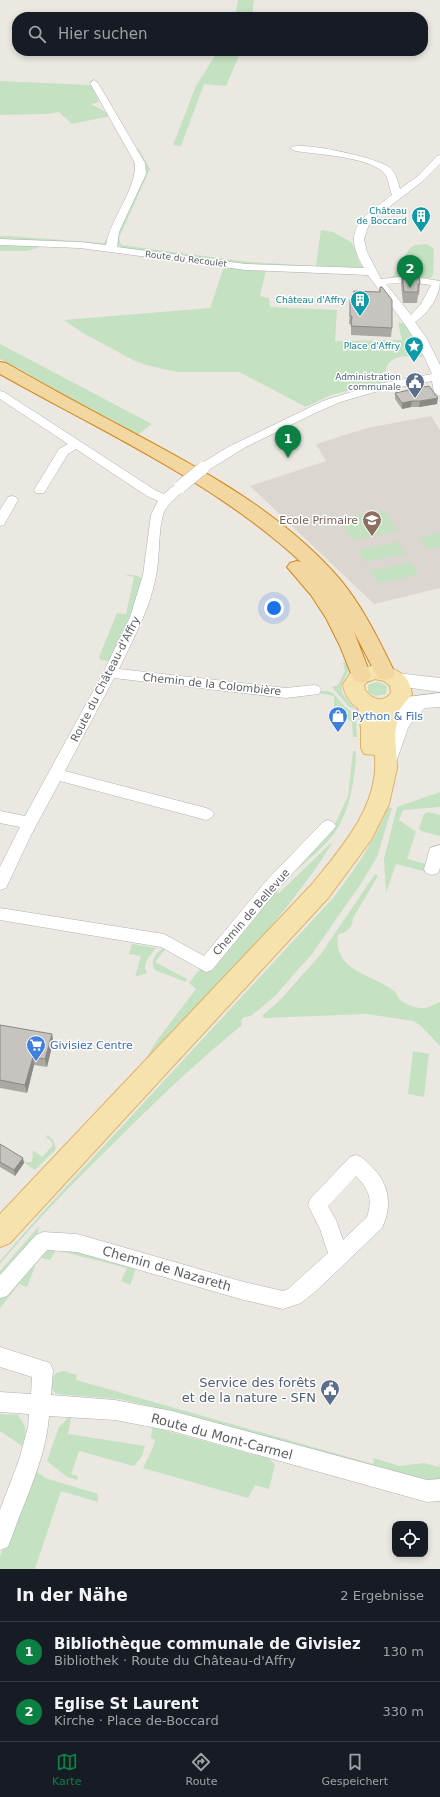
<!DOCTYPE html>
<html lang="de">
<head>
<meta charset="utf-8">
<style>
  body { margin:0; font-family:"DejaVu Sans",sans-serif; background:#20242c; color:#f1f3f6 }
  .controls { position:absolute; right:12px; bottom:12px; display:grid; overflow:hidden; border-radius:8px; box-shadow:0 2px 6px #0003 }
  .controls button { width:36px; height:36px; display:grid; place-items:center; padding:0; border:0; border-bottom:1px solid #363941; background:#171b24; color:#f1f3f6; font:20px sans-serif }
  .you { position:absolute; left:274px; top:608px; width:14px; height:14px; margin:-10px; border:3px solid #fff; border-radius:50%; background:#1a73e8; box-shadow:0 0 0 6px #1a73e833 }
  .badge { display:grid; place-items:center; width:26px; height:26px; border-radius:50%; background:#0b8043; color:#fff; font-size:13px; font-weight:700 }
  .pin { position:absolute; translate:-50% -33px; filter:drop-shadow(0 1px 2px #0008) }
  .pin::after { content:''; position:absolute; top:21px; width:14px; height:12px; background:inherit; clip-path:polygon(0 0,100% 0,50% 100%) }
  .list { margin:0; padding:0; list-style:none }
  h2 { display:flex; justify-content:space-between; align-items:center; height:52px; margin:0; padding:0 16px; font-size:17px }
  h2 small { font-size:13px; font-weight:400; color:#9ea1a6 }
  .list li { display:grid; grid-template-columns:26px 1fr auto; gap:12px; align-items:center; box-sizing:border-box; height:60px; padding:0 16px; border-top:1px solid #363941 }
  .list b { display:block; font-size:15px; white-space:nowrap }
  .list p { margin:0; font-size:13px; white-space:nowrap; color:#9ea1a6 }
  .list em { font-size:13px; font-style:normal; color:#9ea1a6 }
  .icon { flex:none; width:22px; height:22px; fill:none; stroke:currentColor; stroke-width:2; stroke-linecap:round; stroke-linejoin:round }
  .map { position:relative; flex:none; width:440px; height:1569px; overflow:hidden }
  .search { position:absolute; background:#171b24; box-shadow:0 2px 6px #0003; left:12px; right:12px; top:12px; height:44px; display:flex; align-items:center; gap:10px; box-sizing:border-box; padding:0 14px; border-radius:16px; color:#9ea1a6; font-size:15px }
  .sheet { height:172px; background:#171b24 }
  nav { display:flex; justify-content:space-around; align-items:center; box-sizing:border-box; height:56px; border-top:1px solid #363941; background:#171b24; font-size:11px; color:#9ea1a6 }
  nav a { display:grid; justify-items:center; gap:2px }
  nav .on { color:#0b8043 }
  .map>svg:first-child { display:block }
  .education { fill:#dbd7d0 }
  .green { fill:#c4e1c1 }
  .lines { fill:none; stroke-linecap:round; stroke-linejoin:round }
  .minor-casing { stroke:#aeb0b3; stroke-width:1 }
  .secondary-casing { stroke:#afb2b6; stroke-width:1 }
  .primary-casing { stroke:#e1b166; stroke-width:2 }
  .trunk-casing { stroke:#d48519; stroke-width:2 }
  .minor { fill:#fff; fill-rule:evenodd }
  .secondary { fill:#fff; fill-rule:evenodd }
  .primary { fill:#f5e2ad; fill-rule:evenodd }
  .trunk { fill:#f2d8a0; fill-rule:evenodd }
  .minor-bridge-casing { stroke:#aeb0b3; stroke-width:13; stroke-linecap:butt }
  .minor-bridge { stroke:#fff; stroke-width:12 }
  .wall { fill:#aba8a4 }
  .shaded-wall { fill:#8b8886 }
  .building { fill:#c7c3bf; stroke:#8b8886 }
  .labels { text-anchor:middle; stroke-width:3; stroke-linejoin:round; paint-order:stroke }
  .far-culture-label { font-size:9px; fill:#0d838f; stroke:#fff; text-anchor:end }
  .far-street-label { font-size:9px; fill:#5a5e61; stroke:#fff }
  .far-service-label { font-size:9px; fill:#4e5e75; stroke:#fff; text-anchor:end }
  .education-label { font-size:11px; fill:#785e54; stroke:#fff; text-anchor:end }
  .street-label { font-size:11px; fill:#5a5e61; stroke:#fff }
  .shop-label { font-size:11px; fill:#366cbe; stroke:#fff; text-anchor:start }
  .near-street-label { font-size:13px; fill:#5a5e61; stroke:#fff }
  .near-service-label { font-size:13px; fill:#4e5e75; stroke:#fff; text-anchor:end }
</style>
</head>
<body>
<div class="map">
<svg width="440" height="1569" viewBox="0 0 440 1569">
  <rect width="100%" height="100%" fill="#ebe8e2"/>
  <path class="education" d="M431 416 440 430V588L374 604 250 486 326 461 316 444 367 428Z"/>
  <path class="green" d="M238 0H254L252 17H235Z
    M218 51H241L226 86 204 84 181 146 173 145 196 86Z
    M0 81 89 85 92 86 99 102 91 104 108 113 110 116 72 124 59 112 47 114 0 115Z
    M138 148 150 169 119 238 121 245 249 262 316 266 321 230 333 232 351 242C356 248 356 259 363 268L361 270 316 269 227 263 124 249 117 244V232L143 174 135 149Z
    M112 231 107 245 0 240V236H8L104 243Z
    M427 244 434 249 433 275 431 278 392 277 410 248 415 245Z
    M46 245 27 251H0V246Z
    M224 267 266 270 260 296 269 298 270 307 337 310 335 341 402 340 398 323H405L423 357C410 356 388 353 386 371L383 372 387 378 381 379 383 382 331 395 306 407 239 372H177L146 365 133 360 83 333 64 320 210 308Z
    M0 344 152 424 136 436 0 359Z
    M384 510 397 531 352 540 339 519Z
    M440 533V547L428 549 420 537Z
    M398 542 405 554 365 562 358 550Z
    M411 562 418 575 378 583 370 571Z
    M122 574 138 576 144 580 133 613 110 660 107 661 100 660 99 657 117 613 126 614 134 577Z
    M348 661C350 670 348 672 344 679 336 694 350 703 360 712L348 706 332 687 338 685 345 671 343 663Z
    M376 682 382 683 387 687 386 694 376 696 368 692V685Z
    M320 691H328L334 694 345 707 354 713 356 717 357 737H353L352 722 345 718 334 716V696L319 693Z
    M353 751H356C356 776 349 814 334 834 321 850 304 863 289 877L334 826 348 796Z
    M440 792V807L403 810 399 820 416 832 407 859 429 865 427 872 396 864 386 893 384 859 397 807Z
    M388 807 392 808 377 857 362 882 312 954 274 997 251 1016 244 1017 241 1020 242 1025C200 1059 161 1096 123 1134 80 1176 38 1218 0 1264V1261L40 1215 333 898C355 869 375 841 388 807Z
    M428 812 440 815V836L421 831 419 828 424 814Z
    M333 842C282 924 212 990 147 1060L146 1059 155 1043 196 989 189 983 201 968 208 972 275 891 279 893 331 843Z
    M375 874 378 876 353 918C352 929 347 931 338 935 333 971 371 974 393 990 396 992 397 996 400 1000 404 1004 413 1007 420 1008 428 1009 432 1005 440 1002V1046L420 1025 413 1021 367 1014 264 1018 262 1016 281 999 321 954Z
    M132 944 156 948C150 956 141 964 147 973L135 977 141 956 129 954Z
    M163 948H166L155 962 187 979 186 982 155 970C149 962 156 953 163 948Z
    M413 1051 429 1054 424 1097 408 1094Z
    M47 1135 53 1140 56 1149 35 1170 0 1147 26 1162H32L33 1150 42 1157 53 1145 51 1141 46 1137Z
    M39 1226 37 1238 0 1282V1271Z
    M57 1247 136 1268 130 1285 121 1281 127 1268 56 1250 50 1260 41 1258 36 1264 27 1287 19 1284 0 1308V1298L36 1256 46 1248Z
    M63 1371 77 1375 76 1380 373 1464 374 1458 399 1466 424 1463 439 1467 440 1462V1481H424L373 1468 184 1414 119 1399 56 1394 51 1388V1380L56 1373Z
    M0 1414 18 1415C27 1427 27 1432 22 1446L0 1431Z
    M72 1414 68 1434 145 1446 142 1456 134 1466 79 1451 71 1474 78 1476 77 1480 67 1477 47 1461 59 1427Z
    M152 1427 270 1459 275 1465 269 1489 255 1485 248 1498 143 1468 152 1450 155 1440 151 1438Z
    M32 1468 45 1478 98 1494V1502L61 1491 35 1569H0V1557Z"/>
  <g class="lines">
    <g class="minor-casing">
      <path id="minor" d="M94 80 98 83 145 163 146 174 119 232 117 247 246 264 364 268C340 229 363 217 392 195 389 188 389 177 383 172 368 157 316 154 295 151L290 148C298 140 378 158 389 167 396 172 398 182 400 189L418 176 437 156 440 155V164L424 180 371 221 368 227 364 239 367 252 381 279 408 276 440 281C440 296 428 314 415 322L427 339 440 365V396L434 393 432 381 375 392 340 402 313 414 244 448 207 471H199L197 468 199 465 228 447 323 401 373 385 432 374 431 372C417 335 391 307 368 275L246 270 80 248 0 245V239L80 242 106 245C111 218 137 188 135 163L90 83ZM408 282 431 285 421 304 411 315 386 284Z
        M0 391 4 392 155 490 164 494C170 489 175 482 184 484L186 487C179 497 167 502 163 515 158 531 160 558 156 576 150 609 133 639 119 669L286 688 314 685 319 686 321 690 319 694 286 698 114 678 65 771 206 808 211 810 214 814 211 818 206 820 60 781 31 835 6 888 0 890V867L20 827 0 823V811L25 816 103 673 130 617 143 575 151 515 158 501 147 496 76 449 68 454 44 493H36L34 490 59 449 68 444 0 399Z
        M12 496 16 497 18 500 4 525 0 526V510L8 497Z
        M328 820 333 822 336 826 333 830 279 888 212 970 206 972 161 947 0 920V908L164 934 204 956 267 880 323 822Z
        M440 845V868L438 873 432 875 426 873 424 869 430 848Z
        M356 1155C363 1157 367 1162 373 1168 390 1186 392 1206 382 1228L316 1291 301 1303 283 1309 244 1300 77 1252 47 1250 7 1296 0 1298V1275L36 1235 43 1232 77 1234 244 1282 283 1291 288 1289 328 1253 320 1229 308 1205 310 1199 350 1157ZM356 1176C369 1190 373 1198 367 1217L343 1240 336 1220 328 1206Z
        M0 1347 50 1363 53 1370 51 1395 115 1400 172 1411 427 1480 440 1479V1501L427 1502 172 1431 115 1420 49 1416C46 1458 25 1500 11 1539L8 1547 0 1550V1510L19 1460 28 1427 29 1414 0 1412V1392L31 1394 32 1377 0 1367Z"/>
    </g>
    <g class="secondary-casing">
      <path id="secondary" d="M397 673 440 678V692L390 685 387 680 390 675Z
        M440 693V707L425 708 413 720 408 728 395 765 388 768 381 765 378 760C383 741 388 723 400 708L396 703 399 698Z"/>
    </g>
    <g class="primary-casing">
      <path id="primary" d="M375 665C396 669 408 671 412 694L399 710 395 734 397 768 389 804 371 840 329 897 10 1243 0 1247V1214L313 883C341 848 379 806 375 757V755L364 754 361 748V728L358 708C349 702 344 694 343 684L352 671ZM375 679 384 681 390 686 391 693C383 703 373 700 365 690L364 685 367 682Z"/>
    </g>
    <g class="trunk-casing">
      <path id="trunk" d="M0 362 6 363C46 386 87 408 128 430 203 470 281 512 338 577 362 605 379 640 395 673L392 678 385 680 378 678 354 632 371 676 368 681 361 683 354 681 340 646 326 618 311 595 287 567 290 563 297 561 301 562C213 481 103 432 0 374Z"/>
    </g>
    <use href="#minor" class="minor"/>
    <use href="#secondary" class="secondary"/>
    <use href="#primary" class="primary"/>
    <use href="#trunk" class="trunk"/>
    <g class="minor-bridge-casing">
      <path id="minor-bridge" d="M180 487 203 468"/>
    </g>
    <use href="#minor-bridge" class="minor-bridge"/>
  </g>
  <path class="wall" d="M402 273 420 284 419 295H418L417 303H403L401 284Z
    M380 287 392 328 391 337 351 335V324H349L350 309 353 300 379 292Z
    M395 393 437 404 419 407H411L402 409 395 399Z
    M0 1025 52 1034 53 1042 47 1067 34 1065 27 1093 0 1088Z
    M0 1144 24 1163 15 1176 0 1167Z"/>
  <path class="shaded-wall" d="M438 398 437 404 419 407 420 401Z
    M412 401 411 407 402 409V403Z
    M52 1034 53 1042 47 1067 45 1059Z
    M33 1057 34 1065 27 1093 25 1085Z
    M23 1158 24 1163 15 1176 14 1170Z"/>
  <path class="building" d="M402 273 419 274 420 284H418V292H404Z
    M380 287H382L392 300V328L351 326 352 316H350V300H353L354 291 380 292Z
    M429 386 438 398 420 401H412L402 403 395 393Z
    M0 1025 52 1034 45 1059 33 1057 25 1085 0 1080Z
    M0 1144 23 1158 14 1170 0 1162Z"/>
  <defs>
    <g id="building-pin" transform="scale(1)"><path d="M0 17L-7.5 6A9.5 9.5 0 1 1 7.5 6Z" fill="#0f9aa8" stroke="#fff"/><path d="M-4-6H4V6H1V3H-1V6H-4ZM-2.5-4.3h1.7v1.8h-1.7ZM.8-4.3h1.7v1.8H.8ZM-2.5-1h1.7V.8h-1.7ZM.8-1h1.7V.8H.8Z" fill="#fff"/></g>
    <g id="sight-pin" transform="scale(1)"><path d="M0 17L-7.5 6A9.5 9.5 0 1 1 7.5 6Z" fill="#0f9aa8" stroke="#fff"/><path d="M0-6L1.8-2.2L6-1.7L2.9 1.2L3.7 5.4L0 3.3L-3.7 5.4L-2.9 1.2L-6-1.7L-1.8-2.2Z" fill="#fff"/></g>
    <g id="civic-pin" transform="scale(1)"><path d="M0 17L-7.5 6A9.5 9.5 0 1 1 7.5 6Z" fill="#5c6f8a" stroke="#fff"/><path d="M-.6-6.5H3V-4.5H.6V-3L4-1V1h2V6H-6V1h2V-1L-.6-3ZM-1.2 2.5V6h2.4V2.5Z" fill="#fff"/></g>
    <g id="school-pin" transform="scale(1)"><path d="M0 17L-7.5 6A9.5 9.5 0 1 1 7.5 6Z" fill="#8d6e63" stroke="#fff"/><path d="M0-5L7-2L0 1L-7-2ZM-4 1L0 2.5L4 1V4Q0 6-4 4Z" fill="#fff"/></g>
    <g id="shop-pin" transform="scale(1)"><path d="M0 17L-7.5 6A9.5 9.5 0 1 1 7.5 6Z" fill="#3f7fe0" stroke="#fff"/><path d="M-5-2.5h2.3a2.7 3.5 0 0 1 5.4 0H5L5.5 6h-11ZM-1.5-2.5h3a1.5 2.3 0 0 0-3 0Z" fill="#fff"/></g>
    <g id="supermarket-pin" transform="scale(1)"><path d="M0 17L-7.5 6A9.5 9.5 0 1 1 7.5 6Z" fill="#3f7fe0" stroke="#fff"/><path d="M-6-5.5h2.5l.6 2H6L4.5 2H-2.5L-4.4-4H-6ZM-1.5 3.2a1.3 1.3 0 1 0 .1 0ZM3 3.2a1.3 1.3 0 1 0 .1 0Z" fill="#fff"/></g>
  </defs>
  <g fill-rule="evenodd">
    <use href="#building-pin" x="421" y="216"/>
    <use href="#building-pin" x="360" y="300"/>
    <use href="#sight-pin" x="414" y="346"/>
    <use href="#civic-pin" x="415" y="382"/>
    <use href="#school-pin" x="372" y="520"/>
    <use href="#shop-pin" x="338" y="716"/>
    <use href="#supermarket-pin" x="36" y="1045"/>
    <use href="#civic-pin" x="330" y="1389"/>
  </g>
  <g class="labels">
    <g class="far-culture-label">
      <text x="407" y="214">Château<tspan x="407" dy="10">de Boccard</tspan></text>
      <text x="346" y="303">Château d'Affry</text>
      <text x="400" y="349">Place d'Affry</text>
    </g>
    <g class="far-street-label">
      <text transform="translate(186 259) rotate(7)" y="3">Route du Recoulet</text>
    </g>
    <g class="far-service-label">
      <text x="401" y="380">Administration<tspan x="401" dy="10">communale</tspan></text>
    </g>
    <g class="education-label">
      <text x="358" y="524">Ecole Primaire</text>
    </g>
    <g class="street-label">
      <text transform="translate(105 679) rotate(-63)" y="4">Route du Château-d'Affry</text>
      <text transform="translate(212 684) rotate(6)" y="4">Chemin de la Colombière</text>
      <text transform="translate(251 912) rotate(-49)" y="4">Chemin de Bellevue</text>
    </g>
    <g class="shop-label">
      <text x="352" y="720">Python &amp; Fils</text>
      <text x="50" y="1049">Givisiez Centre</text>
    </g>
    <g class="near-street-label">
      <text transform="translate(167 1268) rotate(16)" y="5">Chemin de Nazareth</text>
      <text transform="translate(222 1436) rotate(15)" y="5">Route du Mont-Carmel</text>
    </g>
    <g class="near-service-label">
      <text x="316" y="1387">Service des forêts<tspan x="316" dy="15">et de la nature - SFN</tspan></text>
    </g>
  </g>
</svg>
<div class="controls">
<button><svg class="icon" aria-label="locate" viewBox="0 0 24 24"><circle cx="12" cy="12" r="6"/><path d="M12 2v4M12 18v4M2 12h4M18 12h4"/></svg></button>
</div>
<div class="you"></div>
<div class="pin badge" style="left:288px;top:458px">1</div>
<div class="pin badge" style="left:410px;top:288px">2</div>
<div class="search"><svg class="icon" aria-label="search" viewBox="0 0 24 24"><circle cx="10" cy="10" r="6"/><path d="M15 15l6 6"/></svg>Hier suchen</div>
</div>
<section class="sheet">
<h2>In der Nähe<small>2 Ergebnisse</small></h2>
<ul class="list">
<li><span class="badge">1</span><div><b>Bibliothèque communale de Givisiez</b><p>Bibliothek · Route du Château-d'Affry</p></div><em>130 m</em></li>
<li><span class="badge">2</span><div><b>Eglise St Laurent</b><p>Kirche · Place de-Boccard</p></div><em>330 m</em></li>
</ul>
</section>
<nav>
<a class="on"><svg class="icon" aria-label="map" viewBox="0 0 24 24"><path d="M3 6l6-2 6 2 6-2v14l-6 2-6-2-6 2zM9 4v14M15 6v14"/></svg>Karte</a>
<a><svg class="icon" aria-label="directions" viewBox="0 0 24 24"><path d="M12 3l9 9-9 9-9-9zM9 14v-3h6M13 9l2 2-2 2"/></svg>Route</a>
<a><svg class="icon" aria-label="saved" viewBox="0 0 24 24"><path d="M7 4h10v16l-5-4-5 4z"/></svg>Gespeichert</a>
</nav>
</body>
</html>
